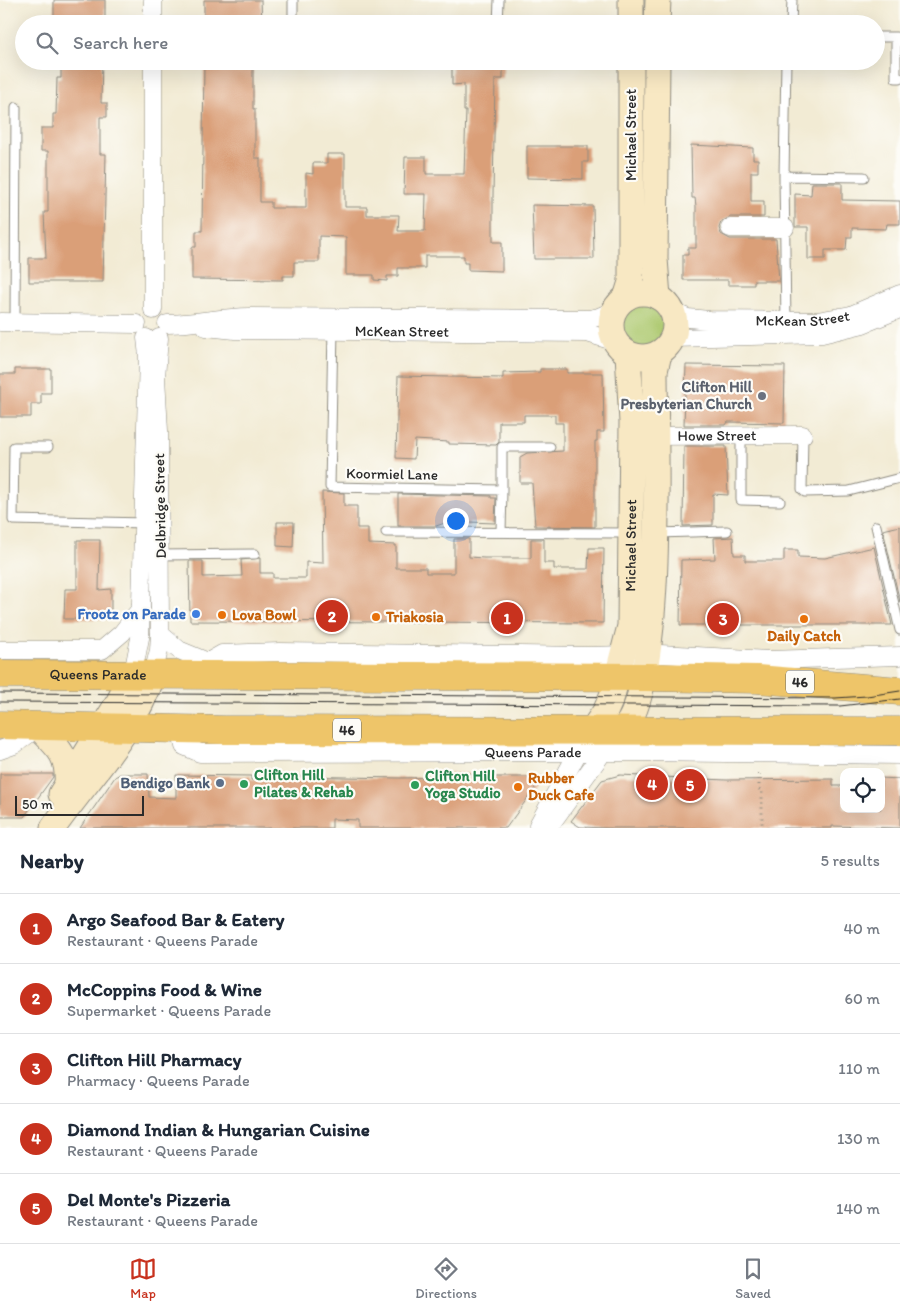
<!DOCTYPE html>
<html lang="en">
<head>
<meta charset="utf-8">
<style>
  body { margin:0; font-family:Itim,sans-serif; background:#f2f2f3; color:#1f2937 }
  .controls { position:absolute; right:15px; bottom:15px; display:grid; overflow:hidden; border-radius:10px; box-shadow:0 5px 20px #0002 }
  .controls button { width:45px; height:45px; display:grid; place-items:center; padding:0; border:0; border-bottom:1px solid #e0e1e3; background:#fff; color:#1f2937; font:25px sans-serif }
  .scale { position:absolute; left:15px; bottom:12px; width:129px; box-sizing:border-box; padding-left:5px; border:2px solid #2b2b2b; border-top:0; font-size:14px; line-height:18px; white-space:nowrap; color:#2b2b2b; -webkit-text-stroke:4px #fdfcf7; paint-order:stroke }
  .you { position:absolute; left:455px; top:520px; width:18px; height:18px; margin:-12px; border:4px solid #fff; border-radius:50%; background:#1a73e8; box-shadow:0 0 0 8px #1a73e833 }
  .badge { display:grid; place-items:center; width:32px; height:32px; border-radius:50%; background:#c8321e; color:#fff; font-size:16px; font-weight:700 }
  .pin { position:absolute; translate:-50% -50%; border:2px solid #fff; box-shadow:0 1px 5px #0006 }
  .list { margin:0; padding:0; list-style:none }
  h2 { display:flex; justify-content:space-between; align-items:center; height:65px; margin:0; padding:0 20px; font-size:21px }
  h2 small { font-size:16px; font-weight:400; color:#747a83 }
  .list li { display:grid; grid-template-columns:32px 1fr auto; gap:15px; align-items:center; box-sizing:border-box; height:70px; padding:0 20px; border-top:1px solid #e0e1e3 }
  .list b { display:block; font-size:19px; white-space:nowrap }
  .list p { margin:0; font-size:16px; white-space:nowrap; color:#747a83 }
  .list em { font-size:16px; font-style:normal; color:#747a83 }
  .icon { flex:none; width:28px; height:28px; fill:none; stroke:currentColor; stroke-width:2; stroke-linecap:round; stroke-linejoin:round }
  .map { position:relative; flex:none; width:900px; height:828px; overflow:hidden }
  .search { position:absolute; background:#fff; box-shadow:0 5px 20px #0002; left:15px; right:15px; top:15px; height:55px; display:flex; align-items:center; gap:12px; box-sizing:border-box; padding:0 18px; border-radius:28px; color:#747a83; font-size:19px }
  .sheet { height:415px; background:#fff }
  nav { display:flex; justify-content:space-around; align-items:center; box-sizing:border-box; height:70px; border-top:1px solid #e0e1e3; background:#fff; font-size:14px; color:#747a83 }
  nav a { display:grid; justify-items:center; gap:2px }
  nav .on { color:#c8321e }
  .map>svg:first-child { display:block }
  .green { fill:#adc96f; stroke:#6c7a4d }
  .building { fill:#da9f78 }
  .lines { fill:none; stroke-linecap:round; stroke-linejoin:round }
  .lane-casing { stroke:#8e8b80; stroke-width:11 }
  .street-casing { stroke:#8e8b80; stroke-width:19 }
  .secondary-casing { stroke:#8e8b80; stroke-width:27 }
  .primary-casing { stroke:#8e8b80; stroke-width:29 }
  .path { stroke:#8e8b80; stroke-width:3; stroke-dasharray:1 4; stroke-linecap:butt }
  .lane { stroke:#fff; stroke-width:9 }
  .street { stroke:#fff; stroke-width:18 }
  .secondary { stroke:#f8e8c3; stroke-width:25 }
  .primary { stroke:#eec569; stroke-width:28 }
  .tram { stroke:#2b2b2b; stroke-width:1 }
  .worship-dot { fill:#6b7280; stroke:#fdfcf7; stroke-width:2 }
  .shop-dot { fill:#3f7fe0; stroke:#fdfcf7; stroke-width:2 }
  .food-dot { fill:#e8710a; stroke:#fdfcf7; stroke-width:2 }
  .service-dot { fill:#5c6f8a; stroke:#fdfcf7; stroke-width:2 }
  .leisure-dot { fill:#2e9e5b; stroke:#fdfcf7; stroke-width:2 }
  .labels { text-anchor:middle; stroke-width:4.5; stroke-linejoin:round; paint-order:stroke }
  .shield { fill:#fdfcf7; stroke:#6a6a68; stroke-width:1 }
  .shield-label { font-size:14px; font-weight:bold; fill:#2b2b2b }
  .street-label { font-size:15px; fill:#2b2b2b; stroke:#fdfcf7 }
  .worship-label { font-size:15px; font-weight:bold; fill:#5b616d; stroke:#fdfcf7; text-anchor:end }
  .shop-label { font-size:15px; font-weight:bold; fill:#366cbe; stroke:#fdfcf7; text-anchor:end }
  .food-label { font-size:15px; font-weight:bold; fill:#c56008; stroke:#fdfcf7; text-anchor:start }
  .leisure-label { font-size:15px; font-weight:bold; fill:#27864d; stroke:#fdfcf7; text-anchor:start }
  .service-label { font-size:15px; font-weight:bold; fill:#4e5e75; stroke:#fdfcf7; text-anchor:end }
</style>
</head>
<body>
<div class="map">
<svg width="900" height="828" viewBox="0 0 900 828">
  <rect width="100%" height="100%" fill="#fdfcf7"/>
  <filter id="ink" filterUnits="userSpaceOnUse"><feTurbulence type="fractalNoise" baseFrequency=".02" numOctaves="2"/><feDisplacementMap in="SourceGraphic" scale="10" xChannelSelector="R" yChannelSelector="G"/><feConvolveMatrix kernelMatrix="1 2 1 2 8 2 1 2 1" color-interpolation-filters="sRGB"/></filter>
  <filter id="wash" filterUnits="userSpaceOnUse"><feTurbulence type="fractalNoise" baseFrequency=".0096" numOctaves="4" result="noise"/><feDisplacementMap in="SourceGraphic" scale="20" xChannelSelector="R" yChannelSelector="G"/><feGaussianBlur stdDeviation="1.12" result="paint"/><feColorMatrix in="noise" values="0 0 0 0 0 0 0 0 0 0 0 0 0 0 0 0 0 1.4 0 .05"/><feComposite in="paint" operator="in"/></filter>
  <g filter="url(#wash)">
    <rect width="100%" height="100%" fill="#f2ebd4"/>
    <path class="green" d="M621 326a22 22 0 1 1 44 0a22 22 0 1 1-44 0Z"/>
    <g id="blocks">
      <path class="building" d="M54 0H105V24H60V16H54Z
        M204 0H261L262 24H204Z
        M61 61H102L101 103H107V117H100V154H106L103 282H29V258H46L44 212H48V151H41V128H53V114H56L57 78H61Z
        M204 61H253V109H255V158H260V202H271V208H306V173L313 174V163H327V154H345V207H367V215H399L398 231H425L426 194H404L405 157H426V174H464L466 111H464V84L452 85V62L503 63V79H495L493 195V242H502V271L468 270V263H464V256H425V268H398V276H387V281L374 280V275H346V237L319 236V262H294V276H283V280L192 279V247H196V231H202Z
        M691 145 753 148V159H758V172H751V201H764V217H730L721 222 719 228 721 234 730 239H776L779 281H754V285H728V280H683V255H688V248H696V206L695 198H692Z
        M527 146H588V162H583V179L527 178Z
        M812 183H842V200L900 201V224H887L886 229 852 228V237H847L846 250H825V259H808V227H795V194L811 195Z
        M532 205 593 206 594 259H534Z
        M686 365 785 366 784 423 728 422 726 425H684Z
        M15 369H51V393H41V404H31V417H0V374H15Z
        M540 369H567V373H603L604 432H597V441H595V527L535 526 532 483H520V457L527 453 563 451V423H555V415H524V422H499V442L496 445 449 444V442L415 440 414 459 396 458 398 376 503 378V373L540 372Z
        M684 446H726L728 495 713 494V525L683 526Z
        M322 492 344 493V506H357V528H368V544L396 545V568H426V573H454V539H469V557L484 558H531V539H544V563H554V569H588L589 548H604L603 623 190 621 189 561H203V577L242 576 241 560 260 558V573H273V578H306V562L323 563Z
        M398 494 491 496V498H496L495 523 469 522V526H454V520L436 526H398Z
        M277 522H294L293 547 277 546Z
        M900 526V602L883 530Z
        M733 537 734 555H745V561H784V550H798V557L825 558 874 547 892 625H680L681 560 715 559 714 538Z
        M77 540H100L99 590 111 589V613L106 619H64L65 589H77Z
        M451 773 490 774V777H543L506 828H358V820L332 819V828H80L115 777 120 774H148L149 797 176 798V775L251 776V780L289 781V776L400 778 451 777Z
        M0 774H53V777L24 817H0Z
        M620 775 726 780 833 779V786H844V809H881V778L900 779V828L832 826V828H608L580 827 571 821 602 780Z"/>
    </g>
  </g>
  <g filter="url(#ink)">
    <use href="#blocks" fill-opacity="0" stroke="#8e8b80" stroke-width="1"/>
    <g class="lines">
      <g class="lane-casing">
        <path id="lane" d="M293 24V0
          M498 24 499 0
          M791 24 792 0
          M876 37H896V78H900
          M786 61 784 176 786 324
          M784 176 864 177
          M15 322 16 107
          M333 328 330 487 502 490V447H550
          M741 434V500L780 501
          M803 435 802 489 805 492 849 491 900 478
          M48 447H14L13 520 145 523
          M876 526 900 630
          M386 532 630 533
          M501 532 502 490
          M657 533 727 531
          M160 555 255 554"/>
      </g>
      <g class="street-casing">
        <g id="street">
          <path d="M153 24V0"/>
          <path d="M730 228H785"/>
          <path d="M153 310V61"/>
          <path id="s1" d="M673 312 688 318 709 320 817 321 851 315 900 294"/>
          <path d="M0 322 137 324"/>
          <path d="M167 324C195 324 221 317 249 317L588 319 599 317 615 310"/>
          <path id="s2" d="M206 327 235 330 587 333 616 342"/>
          <path d="M673 338 822 334 863 324 900 309"/>
          <path id="s3" d="M646 436 803 435"/>
          <path d="M160 634 179 650 208 662"/>
          <path d="M0 650H102L122 633 141 608"/>
          <path d="M133 673 140 638 148 356 146 338"/>
          <path d="M153 674 159 650 160 634 159 431 156 377 159 338"/>
          <path d="M196 674 208 662 222 654 280 652 589 656 660 654 768 660 900 656"/>
          <path id="s4" d="M180 729 184 746 200 753 636 752 900 755"/>
          <path d="M0 750 14 745 38 727"/>
          <path d="M538 825 582 745"/>
          <path d="M548 828 606 748"/>
        </g>
      </g>
      <g class="secondary-casing">
        <g id="secondary">
          <path d="M631 24V0"/>
          <path d="M657 24 658 0"/>
          <path d="M657 61 655 259 658 297"/>
          <circle cx="643" cy="325" r="32"/>
          <path d="M626 298 631 282V61"/>
          <path d="M38 727C57 747 69 754 67 784"/>
          <path id="s5" d="M593 729 606 710 612 696 630 626 632 422 628 354"/>
          <path d="M623 730C666 684 655 441 655 371L659 354"/>
          <path d="M61 794 118 703 133 673"/>
          <path d="M53 828C88 778 134 733 153 674"/>
        </g>
      </g>
      <g class="primary-casing">
        <g id="primary">
          <path id="s6" d="M0 674 645 677 757 679 900 691"/>
          <path d="M0 725 225 730 900 731"/>
        </g>
      </g>
      <path class="path" d="M759 774V789L762 791V828"/>
      <use href="#lane" class="lane"/>
      <use href="#street" class="street"/>
      <use href="#secondary" class="secondary"/>
      <use href="#primary" class="primary"/>
      <path class="tram" d="M0 693 835 698 867 696 900 691
        M0 702 840 706 900 699"/>
    </g>
  </g>
  <circle class="worship-dot" cx="762" cy="396" r="5"/>
  <circle class="shop-dot" cx="196" cy="614" r="5"/>
  <g class="food-dot">
    <circle cx="222" cy="615" r="5"/>
    <circle cx="376" cy="617" r="5"/>
    <circle cx="804" cy="619" r="5"/>
    <circle cx="518" cy="787" r="5"/>
  </g>
  <circle class="service-dot" cx="220" cy="783" r="5"/>
  <g class="leisure-dot">
    <circle cx="244" cy="784" r="5"/>
    <circle cx="415" cy="785" r="5"/>
  </g>
  <g class="labels">
    <g class="shield">
      <rect x="786" y="670.5" width="28" height="23" rx="4"/>
      <rect x="333" y="718.5" width="28" height="23" rx="4"/>
    </g>
    <g class="shield-label">
      <text x="800" y="687">46</text>
      <text x="347" y="735">46</text>
    </g>
    <g class="street-label">
      <text transform="translate(631 135) rotate(-90)" y="5">Michael Street</text>
      <text dy="5" stroke="none"><textPath href="#s1" startOffset="131">McKean Street</textPath></text>
      <text dy="5" stroke="none"><textPath href="#s2" startOffset="196">McKean Street</textPath></text>
      <text dy="5" stroke="none"><textPath href="#s3" startOffset="71">Howe Street</textPath></text>
      <text transform="translate(392 474) rotate(1)" y="5">Koormiel Lane</text>
      <text transform="translate(160 506) rotate(-91)" y="5">Delbridge Street</text>
      <text dy="5" stroke="none"><textPath href="#s5" startOffset="191">Michael Street</textPath></text>
      <text dy="5" stroke="none"><textPath href="#s6" startOffset="98">Queens Parade</textPath></text>
      <text dy="5" stroke="none"><textPath href="#s4" startOffset="368">Queens Parade</textPath></text>
    </g>
    <g class="worship-label">
      <text x="752" y="392">Clifton Hill<tspan x="752" dy="17">Presbyterian Church</tspan></text>
    </g>
    <g class="shop-label">
      <text x="186" y="619">Frootz on Parade</text>
    </g>
    <g class="food-label">
      <text x="232" y="620">Lova Bowl</text>
      <text x="386" y="622">Triakosia</text>
      <text x="804" y="641" text-anchor="middle">Daily Catch</text>
      <text x="528" y="783">Rubber<tspan x="528" dy="17">Duck Cafe</tspan></text>
    </g>
    <g class="leisure-label">
      <text x="254" y="780">Clifton Hill<tspan x="254" dy="17">Pilates &amp; Rehab</tspan></text>
      <text x="425" y="781">Clifton Hill<tspan x="425" dy="17">Yoga Studio</tspan></text>
    </g>
    <g class="service-label">
      <text x="210" y="788">Bendigo Bank</text>
    </g>
  </g>
</svg>
<div class="controls">
<button><svg class="icon" aria-label="locate" viewBox="0 0 24 24"><circle cx="12" cy="12" r="6"/><path d="M12 2v4M12 18v4M2 12h4M18 12h4"/></svg></button>
</div>
<div class="scale">50 m</div>
<div class="you"></div>
<div class="pin badge" style="left:507px;top:618px">1</div>
<div class="pin badge" style="left:332px;top:616px">2</div>
<div class="pin badge" style="left:723px;top:619px">3</div>
<div class="pin badge" style="left:652px;top:784px">4</div>
<div class="pin badge" style="left:690px;top:785px">5</div>
<div class="search"><svg class="icon" aria-label="search" viewBox="0 0 24 24"><circle cx="10" cy="10" r="6"/><path d="M15 15l6 6"/></svg>Search here</div>
</div>
<section class="sheet">
<h2>Nearby<small>5 results</small></h2>
<ul class="list">
<li><span class="badge">1</span><div><b>Argo Seafood Bar &amp; Eatery</b><p>Restaurant · Queens Parade</p></div><em>40 m</em></li>
<li><span class="badge">2</span><div><b>McCoppins Food &amp; Wine</b><p>Supermarket · Queens Parade</p></div><em>60 m</em></li>
<li><span class="badge">3</span><div><b>Clifton Hill Pharmacy</b><p>Pharmacy · Queens Parade</p></div><em>110 m</em></li>
<li><span class="badge">4</span><div><b>Diamond Indian &amp; Hungarian Cuisine</b><p>Restaurant · Queens Parade</p></div><em>130 m</em></li>
<li><span class="badge">5</span><div><b>Del Monte's Pizzeria</b><p>Restaurant · Queens Parade</p></div><em>140 m</em></li>
</ul>
</section>
<nav>
<a class="on"><svg class="icon" aria-label="map" viewBox="0 0 24 24"><path d="M3 6l6-2 6 2 6-2v14l-6 2-6-2-6 2zM9 4v14M15 6v14"/></svg>Map</a>
<a><svg class="icon" aria-label="directions" viewBox="0 0 24 24"><path d="M12 3l9 9-9 9-9-9zM9 14v-3h6M13 9l2 2-2 2"/></svg>Directions</a>
<a><svg class="icon" aria-label="saved" viewBox="0 0 24 24"><path d="M7 4h10v16l-5-4-5 4z"/></svg>Saved</a>
</nav>
</body>
</html>
